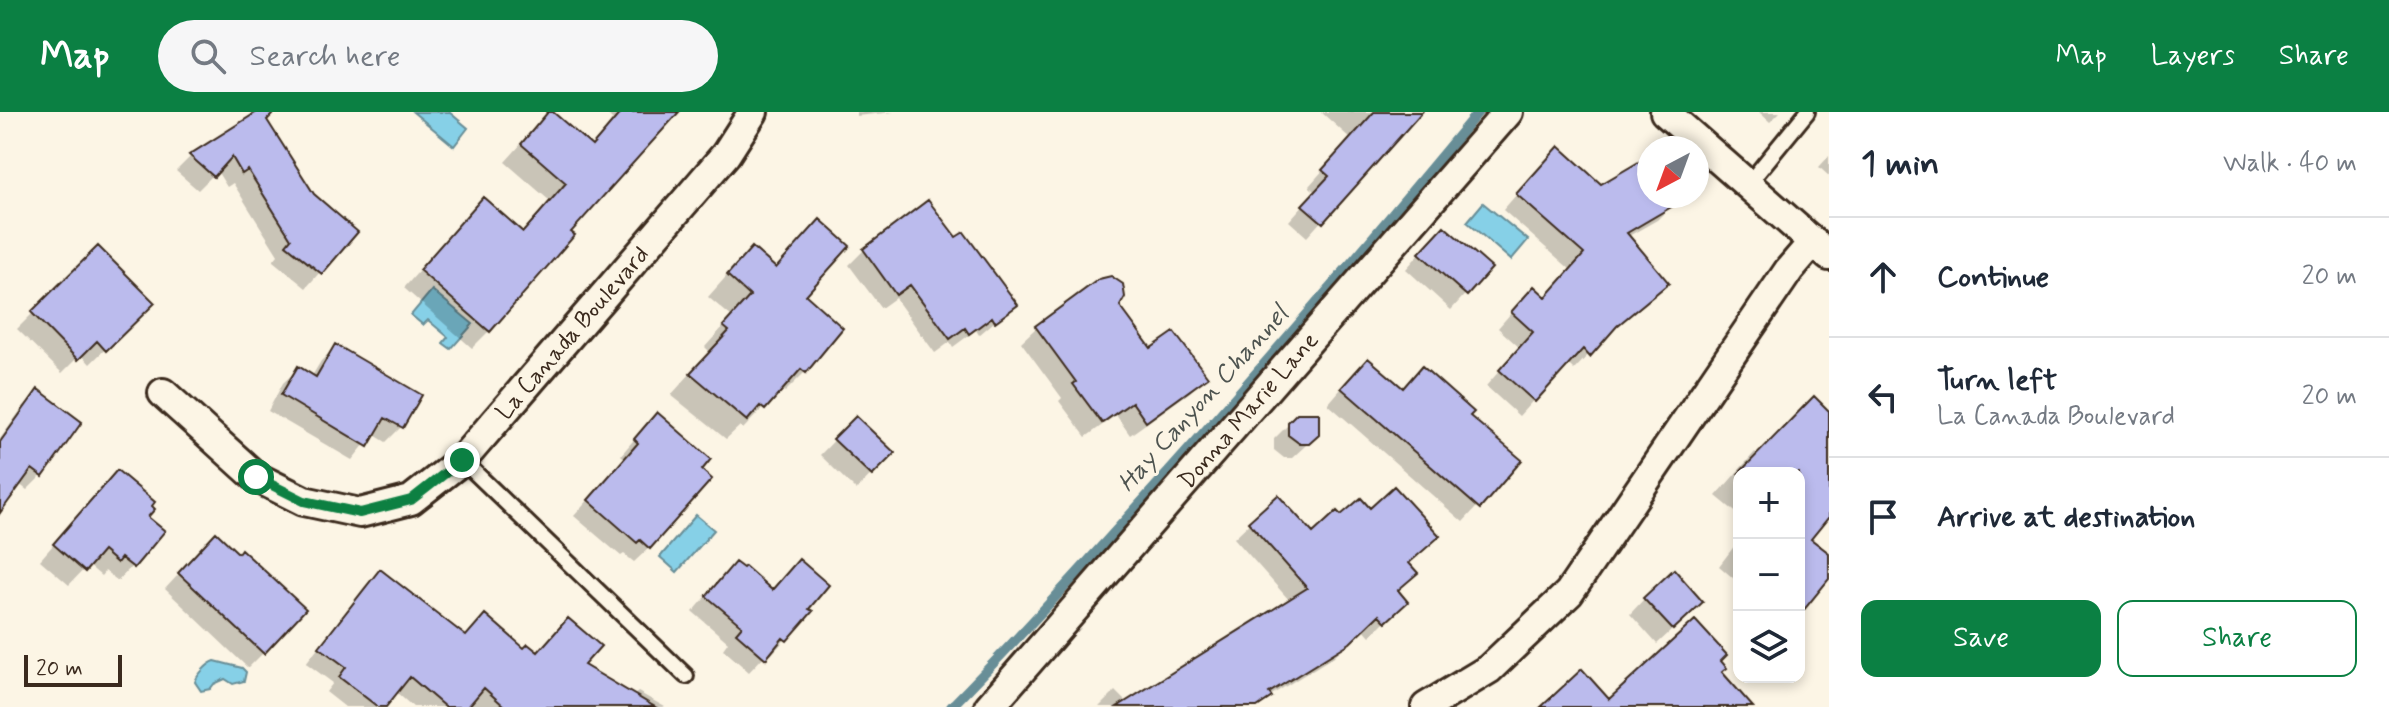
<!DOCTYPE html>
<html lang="en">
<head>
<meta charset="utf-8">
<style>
  body { margin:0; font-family:Mynerve,sans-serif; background:#f6f6f7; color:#1f2937 }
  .controls { position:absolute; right:24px; bottom:24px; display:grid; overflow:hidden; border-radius:16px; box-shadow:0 4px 12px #0003 }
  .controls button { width:72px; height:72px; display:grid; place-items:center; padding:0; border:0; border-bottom:2px solid #e0e1e3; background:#fff; color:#1f2937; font:40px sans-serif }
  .compass { position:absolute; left:1637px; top:24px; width:72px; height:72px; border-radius:50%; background:#fff; box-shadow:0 4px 12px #0003; rotate:221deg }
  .scale { position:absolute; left:24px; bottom:20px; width:98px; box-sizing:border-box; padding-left:8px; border:4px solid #3b2a1e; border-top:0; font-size:22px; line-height:28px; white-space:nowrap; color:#3b2a1e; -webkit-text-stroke:6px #fcf5e5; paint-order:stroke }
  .stop { position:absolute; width:24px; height:24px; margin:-18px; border:6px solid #0b8043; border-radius:50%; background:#fff }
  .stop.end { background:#0b8043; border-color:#fff; box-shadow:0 2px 8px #0008 }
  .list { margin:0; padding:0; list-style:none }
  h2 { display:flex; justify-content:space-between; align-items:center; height:104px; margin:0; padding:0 32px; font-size:34px }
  h2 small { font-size:26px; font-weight:400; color:#747a83 }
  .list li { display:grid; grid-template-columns:52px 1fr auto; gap:24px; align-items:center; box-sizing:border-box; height:120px; padding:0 32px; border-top:2px solid #e0e1e3 }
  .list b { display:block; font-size:30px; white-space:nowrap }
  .list p { margin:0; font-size:26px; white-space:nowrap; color:#747a83 }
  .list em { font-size:26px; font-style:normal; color:#747a83 }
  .actions { display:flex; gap:16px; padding:24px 32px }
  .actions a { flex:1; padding:18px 0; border:2px solid #0b8043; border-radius:16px; text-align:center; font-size:28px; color:#0b8043 }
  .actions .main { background:#0b8043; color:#fff }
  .icon { flex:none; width:44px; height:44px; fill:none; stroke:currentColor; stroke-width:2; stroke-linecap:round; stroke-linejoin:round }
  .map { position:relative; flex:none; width:1829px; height:595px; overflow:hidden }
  header { display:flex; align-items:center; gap:48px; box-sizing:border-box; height:112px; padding:0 40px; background:#0b8043; color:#fff }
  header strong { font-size:38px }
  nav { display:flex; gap:44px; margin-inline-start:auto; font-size:28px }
  .search { width:560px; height:72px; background:#f6f6f7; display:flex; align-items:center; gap:20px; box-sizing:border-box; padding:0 28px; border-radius:44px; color:#747a83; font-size:30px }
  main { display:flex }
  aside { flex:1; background:#fff }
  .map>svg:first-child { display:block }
  .water { fill:#86d0e7; stroke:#688e97; stroke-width:2 }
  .shadow { fill:#0003 }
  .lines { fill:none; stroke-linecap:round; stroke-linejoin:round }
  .stream { stroke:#688e97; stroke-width:10 }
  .building { fill:#bbbbed; stroke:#3b2a1e; stroke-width:2 }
  .lane-casing { stroke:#3b2a1e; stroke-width:20 }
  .street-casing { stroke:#3b2a1e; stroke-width:34 }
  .lane { stroke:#fcf5e5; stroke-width:14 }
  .street { stroke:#fcf5e5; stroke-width:28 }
  .route { stroke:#0b8043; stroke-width:10 }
  .labels { text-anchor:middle; stroke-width:6; stroke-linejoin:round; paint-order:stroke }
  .street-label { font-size:24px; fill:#3b2a1e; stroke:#fcf5e5 }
  .water-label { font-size:26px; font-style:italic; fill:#4e5450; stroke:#fcf5e5 }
</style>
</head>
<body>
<header>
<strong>Map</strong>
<div class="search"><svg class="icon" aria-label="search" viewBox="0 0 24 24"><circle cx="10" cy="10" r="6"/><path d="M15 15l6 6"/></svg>Search here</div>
<nav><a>Map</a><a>Layers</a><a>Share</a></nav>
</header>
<main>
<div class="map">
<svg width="1829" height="595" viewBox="0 0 1829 595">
  <rect width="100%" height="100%" fill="#fcf5e5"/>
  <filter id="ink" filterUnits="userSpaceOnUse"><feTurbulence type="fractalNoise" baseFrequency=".0125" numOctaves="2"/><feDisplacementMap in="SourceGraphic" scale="16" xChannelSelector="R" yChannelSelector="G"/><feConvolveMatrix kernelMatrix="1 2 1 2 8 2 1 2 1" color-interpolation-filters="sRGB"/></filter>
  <g filter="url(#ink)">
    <path class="water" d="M413 0H449L468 16 454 34Z
      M1483 91 1528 128 1511 148 1467 110Z
      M432 178 473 212 451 237 443 231 448 225 428 208 423 213 411 203Z
      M696 403 714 418 677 460 660 445Z
      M215 549 242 556 246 560 244 569 233 572 225 567 214 572 210 577 201 579 195 570C197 563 208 551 215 549Z"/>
    <path class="shadow" d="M261 0H272L264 8 312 84 355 120 306 176 273 149 278 143 233 71 227 75 217 59 198 78 176 59 191 44Z
      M550 0 591 35 613 8 605 0H676L568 120 489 219 472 236 404 176 466 105 522 122 550 89 505 50Z
      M856 0H894L856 4Z
      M1321 0H1419L1307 125 1289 109 1315 80 1309 74 1351 27Z
      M1759 0H1780L1770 10Z
      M1829 44V70V64L1819 55Z
      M1544 51 1601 74 1649 54V84H1666L1672 93 1657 108 1627 125 1651 185 1607 223 1574 258 1567 251 1519 304 1486 274 1520 236 1498 216 1519 192 1546 187 1571 158 1503 98Z
      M955 128 1015 192 979 223 976 218 953 235 950 230 935 241 895 186 881 196 849 153 864 138Z
      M1429 131 1489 156 1451 198 1406 157Z
      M98 136 152 191 90 252 81 242 62 261 17 217Z
      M732 158 803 183 805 260 785 280 781 277 743 317 740 314 726 327 671 283 710 240 705 235 732 205 708 185Z
      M1100 169 1151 239 1205 265 1190 280 1130 323 1116 303 1086 325 1059 289 1062 286 1021 230 1036 216Z
      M336 234 420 284 401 315 386 330 373 322 352 348 268 299 283 271 298 257 312 264 321 249Z
      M1353 263 1402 278 1467 304 1519 349 1463 410 1328 292Z
      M38 280 42 363 27 378 19 372 0 394V327L23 295Z
      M1829 302V402L1810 425 1829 442V464L1799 500V361H1739V403L1716 384 1755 340 1759 343Z
      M1298 303 1317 323 1292 346H1284L1274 338V327Z
      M856 306 892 341 856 378 820 343Z
      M643 317 649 436 634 450 624 442 621 444 574 404 625 347 621 343Z
      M117 360 145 405 132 454 118 469 105 459 101 464 88 453 69 473 40 448Z
      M1277 385 1313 424 1407 452 1396 479 1405 489 1370 524 1363 516 1333 545 1270 584 1259 595H1099L1115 579 1128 592 1143 577 1145 580 1290 489 1234 426Z
      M1739 428V471L1719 454Z
      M201 438 263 541 248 556 165 477Z
      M380 460 465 526 581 554 633 584 638 580 665 595H474L469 591 465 595H413L396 580 384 595H345L326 580 333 571 306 551 365 474Z
      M721 467 771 480 810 500 771 543 768 540 749 560 723 537 728 530 693 500Z
      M1644 487 1686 505 1657 532 1630 502Z"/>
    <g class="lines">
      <path class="stream" d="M951 595C1015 530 1076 463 1137 395 1254 266 1367 134 1478 0"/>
    </g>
    <path class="building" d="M257 0H275L267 8 314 82 358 120 322 162 286 133 291 127 248 58 242 62 232 45 214 65 189 43Z
      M548 0H553L592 34 621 0H679L571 120 575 123 490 220 419 158 483 85 523 120 566 71 521 32Z
      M1374 0H1422L1323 111 1302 93 1329 64 1322 58Z
      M1559 34 1601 72 1649 44V84H1690L1627 121 1669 171 1617 214 1590 245 1583 237 1535 290 1499 258 1533 220 1511 200 1534 174 1546 185 1584 142 1516 82Z
      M928 88 956 125 964 120 1018 193 995 210 992 205 969 222 965 216 950 227 910 173 896 183 863 137Z
      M820 107 850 134 806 183 843 216 806 261 801 257 765 298 760 294 747 309 690 261 729 219 723 214 750 184 727 163 752 135 776 156Z
      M1444 114 1492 156 1467 184 1419 141Z
      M98 134 155 191 106 239 97 229 78 248 31 200Z
      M1111 164 1123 172 1125 185 1120 194 1151 236 1174 220 1208 265 1146 310 1132 290 1102 311 1073 272 1076 270 1035 214 1099 167Z
      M335 232 422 283 403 316 385 306 368 335 281 283 298 254 316 265Z
      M1368 246 1403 276 1422 254 1474 300 1470 304 1522 348 1480 397 1341 276Z
      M38 277 82 310 43 365 32 357 0 401V330Z
      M1814 284 1829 299V405L1811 427 1829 441V467L1799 504V361H1739Z
      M657 300 711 347 702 358 712 367 650 437 640 428 637 431 588 388 638 331 634 327Z
      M1297 301H1319V323L1309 332H1300L1288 323V310Z
      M856 304 895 341 872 364 833 327Z
      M117 358 155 390 152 394 155 397 148 405 165 419 134 456 121 446 117 451 103 439 85 460 53 432Z
      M1394 374 1440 424 1409 451 1418 461 1398 478 1408 490 1386 510 1379 503 1350 531 1269 581 1272 585 1257 595H1117L1307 476 1248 410 1278 383 1313 421 1337 399 1341 403 1361 386 1370 396Z
      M216 420 238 441 241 437 306 497 264 542 178 461Z
      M799 447 829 473 809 497 813 499 787 529 783 526 766 547 736 521 742 514 706 484 735 450 743 456 745 454 772 478Z
      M380 457 466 524 485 502 524 536 528 532 538 540 568 506 601 534 584 553 655 595H505L484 576 468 595H445L410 565 386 595H378L339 565 346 555 319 535Z
      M1674 457 1703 490 1673 518 1643 486Z
      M1695 508 1727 543 1721 549 1727 556 1722 560 1753 595H1541L1582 557 1609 587Z"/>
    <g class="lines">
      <g class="lane-casing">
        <path id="lane" d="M1749 71 1807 0
          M462 348 686 564"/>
      </g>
      <g class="street-casing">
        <g id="street">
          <path d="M1665 0 1829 144"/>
          <path id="s1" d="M163 281 256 365 304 389 360 401 411 388 462 348 726 42 753 0"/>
          <path id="s2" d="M989 595 1508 0"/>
          <path d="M1426 595 1489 557 1569 481 1789 158 1813 130"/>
        </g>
      </g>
      <use href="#lane" class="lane"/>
      <use href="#street" class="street"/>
    </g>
  </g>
  <g class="lines" filter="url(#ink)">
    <path class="route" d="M256 365 304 389 360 401 411 388 462 348"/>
  </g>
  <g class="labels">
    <g class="street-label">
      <text dy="8" stroke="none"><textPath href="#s1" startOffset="522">La Canada Boulevard</textPath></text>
      <text dy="8" stroke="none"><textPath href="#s2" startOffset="394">Donna Marie Lane</textPath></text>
    </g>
    <g class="water-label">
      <text transform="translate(1202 286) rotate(-48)" y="9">Hay Canyon Channel</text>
    </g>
  </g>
</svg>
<div class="controls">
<button>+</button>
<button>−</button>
<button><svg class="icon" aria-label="layers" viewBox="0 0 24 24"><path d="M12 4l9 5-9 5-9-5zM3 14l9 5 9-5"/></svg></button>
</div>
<svg class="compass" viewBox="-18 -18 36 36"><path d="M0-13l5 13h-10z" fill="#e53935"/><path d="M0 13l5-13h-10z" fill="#747a83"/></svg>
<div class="scale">20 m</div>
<div class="stop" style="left:256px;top:365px"></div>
<div class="stop end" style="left:462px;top:348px"></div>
</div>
<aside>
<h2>1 min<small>Walk · 40 m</small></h2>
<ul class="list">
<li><svg class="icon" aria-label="ahead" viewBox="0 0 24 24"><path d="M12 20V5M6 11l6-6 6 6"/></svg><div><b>Continue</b></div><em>20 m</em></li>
<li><svg class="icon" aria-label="left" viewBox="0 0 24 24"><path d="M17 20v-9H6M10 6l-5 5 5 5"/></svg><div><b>Turn left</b><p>La Canada Boulevard</p></div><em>20 m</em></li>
<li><svg class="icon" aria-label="arrive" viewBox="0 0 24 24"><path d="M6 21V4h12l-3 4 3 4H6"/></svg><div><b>Arrive at destination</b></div></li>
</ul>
<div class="actions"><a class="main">Save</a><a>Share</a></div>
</aside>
</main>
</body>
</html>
